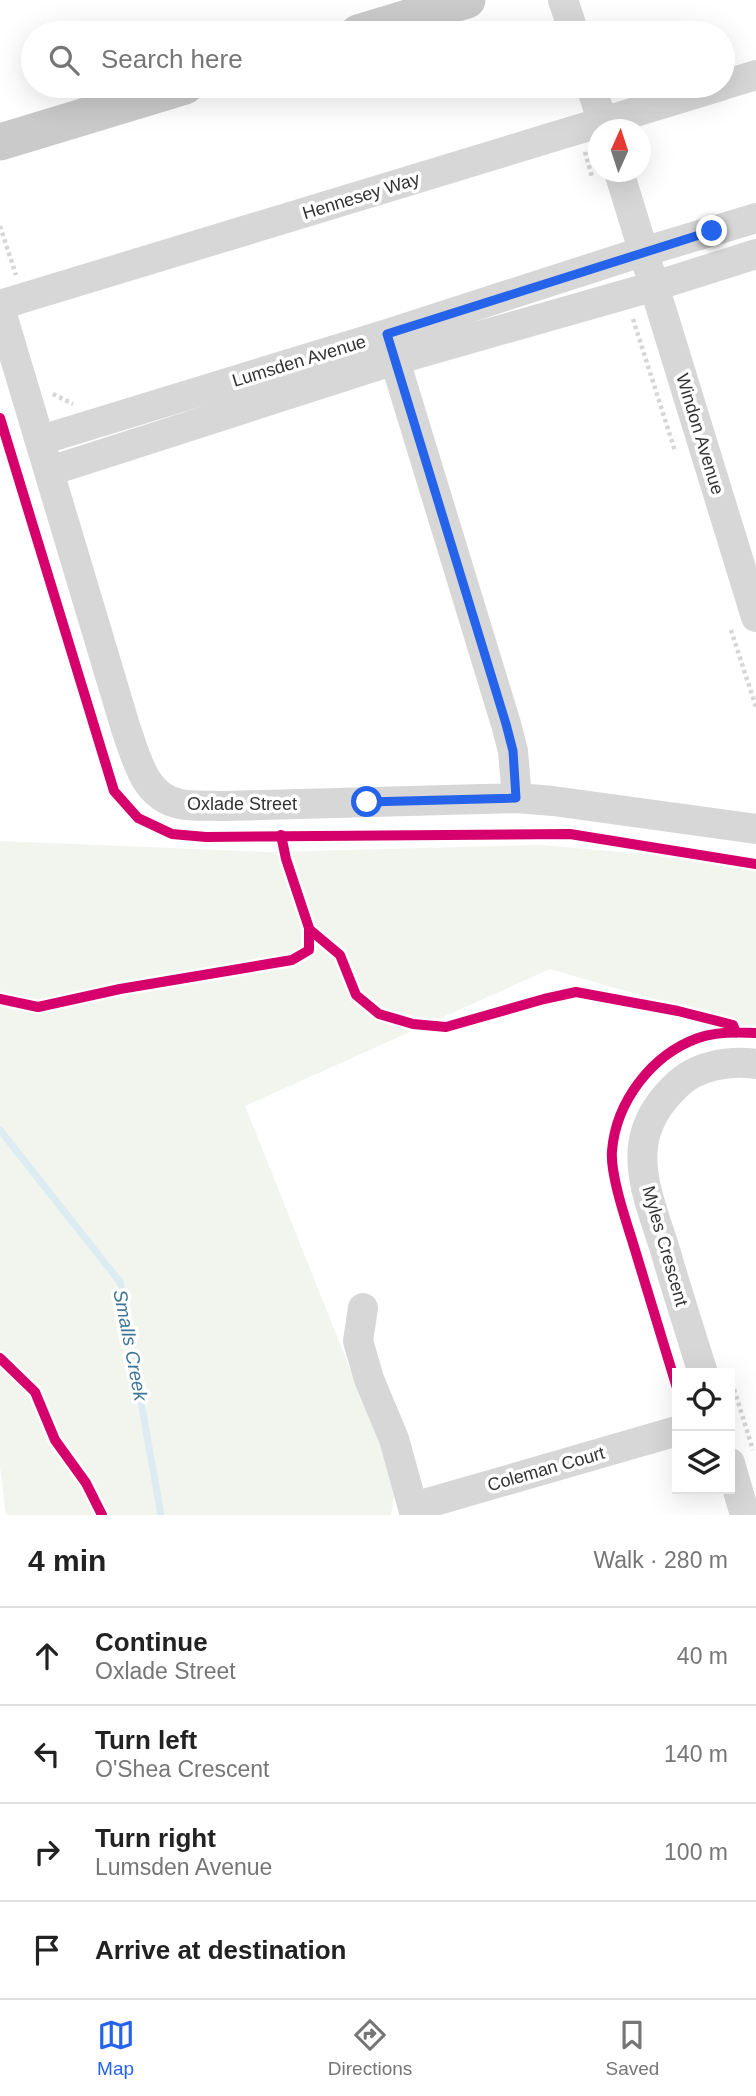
<!DOCTYPE html>
<html lang="en">
<head>
<meta charset="utf-8">
<style>
  body { margin:0; font-family:Arial,sans-serif; background:#f2f2f2; color:#222 }
  .controls { position:absolute; right:21px; bottom:21px; display:grid; overflow:hidden; border-radius:0px; box-shadow:0 7px 28px #0002 }
  .controls button { width:63px; height:63px; display:grid; place-items:center; padding:0; border:0; border-bottom:2px solid #e0e0e0; background:#fff; color:#222; font:35px sans-serif }
  .compass { position:absolute; left:588px; top:119px; width:63px; height:63px; border-radius:50%; background:#fff; box-shadow:0 7px 28px #0002; rotate:3deg }
  .stop { position:absolute; width:21px; height:21px; margin:-16px; border:5px solid #2563eb; border-radius:50%; background:#fff }
  .stop.end { background:#2563eb; border-color:#fff; box-shadow:0 2px 7px #0008 }
  .list { margin:0; padding:0; list-style:none }
  h2 { display:flex; justify-content:space-between; align-items:center; height:91px; margin:0; padding:0 28px; font-size:30px }
  h2 small { font-size:23px; font-weight:400; color:#767676 }
  .list li { display:grid; grid-template-columns:46px 1fr auto; gap:21px; align-items:center; box-sizing:border-box; height:98px; padding:0 28px; border-top:2px solid #e0e0e0 }
  .list b { display:block; font-size:26px; white-space:nowrap }
  .list p { margin:0; font-size:23px; white-space:nowrap; color:#767676 }
  .list em { font-size:23px; font-style:normal; color:#767676 }
  .icon { flex:none; width:38px; height:38px; fill:none; stroke:currentColor; stroke-width:2; stroke-linecap:round; stroke-linejoin:round }
  .map { position:relative; flex:none; width:756px; height:1515px; overflow:hidden }
  .search { position:absolute; background:#fff; box-shadow:0 7px 28px #0002; left:21px; right:21px; top:21px; height:77px; display:flex; align-items:center; gap:18px; box-sizing:border-box; padding:0 24px; border-radius:38px; color:#767676; font-size:26px }
  .sheet { height:483px; background:#fff }
  nav { display:flex; justify-content:space-around; align-items:center; box-sizing:border-box; height:98px; border-top:2px solid #e0e0e0; background:#fff; font-size:19px; color:#767676 }
  nav a { display:grid; justify-items:center; gap:4px }
  nav .on { color:#2563eb }
  .map>svg:first-child { display:block }
  .green { fill:#f1f5ed }
  .lines { fill:none; stroke-linecap:round; stroke-linejoin:round }
  .stream { stroke:#ddebf3; stroke-width:7 }
  .path { stroke:#d6d6d6; stroke-width:4.5; stroke-dasharray:3.5 3.5; stroke-linecap:butt }
  .minor { stroke:#d7d7d7; stroke-width:30 }
  .major { stroke:#cacaca; stroke-width:37 }
  .cycleway-casing { stroke:#fff; stroke-width:15 }
  .cycleway { stroke:#d6006c; stroke-width:10 }
  .route { stroke:#2563eb; stroke-width:9 }
  .labels { text-anchor:middle; stroke-width:7; stroke-linejoin:round; paint-order:stroke }
  .street-label { font-size:18px; fill:#333; stroke:#fff }
  .water-label { font-size:19px; font-style:italic; fill:#3f7597; stroke:#fff }
</style>
</head>
<body>
<div class="map">
<svg width="756" height="1515" viewBox="0 0 756 1515">
  <rect width="100%" height="100%" fill="#fff"/>
  <path class="green" d="M0 841 268 852 541 845 756 864V1029L550 969 245 1106 396 1484 391 1515H6L0 1467Z"/>
  <g class="lines">
    <path class="stream" d="M0 1130 120 1282 161 1515"/>
    <path class="path" d="M585 152 592 177
      M0 226 16 275
      M633 319 675 451
      M53 394 73 404
      M731 630 756 707
      M730 1376 753 1450"/>
    <path class="minor" d="M563 0 574 33
      M723 85 756 75
      M591 86 605 130
      M619 172 756 617
      M0 305 721 86
      M0 308 126 729C137 759 144 797 180 804 194 807 210 805 224 806L517 798 553 801 756 829
      M389 341 506 724 513 751 517 798
      M41 440 387 334 626 257 756 218
      M50 471 395 360 655 286 756 254
      M363 1308 358 1341 369 1379 394 1439 415 1515
      M703 1373C690 1332 677 1291 665 1250 655 1217 639 1181 643 1146 646 1122 659 1102 676 1086 695 1066 729 1060 756 1064
      M730 1463 745 1515
      M414 1507 677 1431"/>
    <path class="major" d="M358 33 467 0
      M0 142 185 86"/>
    <g class="cycleway-casing">
      <path id="cycleway" d="M0 418 114 791 138 818 172 834 206 837 570 834 756 864
        M309 929 340 955 356 995 379 1014 413 1024 446 1027 544 999 576 992 678 1011 733 1025 736 1033
        M0 999 38 1007 120 989 292 960 309 950V928L286 859 281 835
        M0 1358 35 1392 55 1440 86 1483 102 1515
        M677 1388C662 1338 647 1289 632 1240 625 1218 610 1173 612 1151 616 1102 651 1055 698 1038 714 1032 739 1032 756 1033"/>
    </g>
    <use href="#cycleway" class="cycleway"/>
  </g>
  <g class="lines">
    <path class="route" d="M367 802 516 798 513 751 506 724 387 334 712 231"/>
  </g>
  <g class="labels">
    <g class="street-label">
      <text transform="translate(361 196) rotate(-17)" y="6">Hennesey Way</text>
      <text transform="translate(299 361) rotate(-17)" y="6">Lumsden Avenue</text>
      <text transform="translate(700 434) rotate(73)" y="6">Windon Avenue</text>
      <text x="242" y="810">Oxlade Street</text>
      <text transform="translate(665 1246) rotate(74)" y="6">Myles Crescent</text>
      <text transform="translate(546 1469) rotate(-16)" y="6">Coleman Court</text>
    </g>
    <g class="water-label">
      <text transform="translate(131 1345) rotate(79)" y="7">Smalls Creek</text>
    </g>
  </g>
</svg>
<div class="controls">
<button><svg class="icon" aria-label="locate" viewBox="0 0 24 24"><circle cx="12" cy="12" r="6"/><path d="M12 2v4M12 18v4M2 12h4M18 12h4"/></svg></button>
<button><svg class="icon" aria-label="layers" viewBox="0 0 24 24"><path d="M12 4l9 5-9 5-9-5zM3 14l9 5 9-5"/></svg></button>
</div>
<svg class="compass" viewBox="-18 -18 36 36"><path d="M0-13l5 13h-10z" fill="#e53935"/><path d="M0 13l5-13h-10z" fill="#767676"/></svg>
<div class="stop" style="left:367px;top:802px"></div>
<div class="stop end" style="left:712px;top:231px"></div>
<div class="search"><svg class="icon" aria-label="search" viewBox="0 0 24 24"><circle cx="10" cy="10" r="6"/><path d="M15 15l6 6"/></svg>Search here</div>
</div>
<section class="sheet">
<h2>4 min<small>Walk · 280 m</small></h2>
<ul class="list">
<li><svg class="icon" aria-label="ahead" viewBox="0 0 24 24"><path d="M12 20V5M6 11l6-6 6 6"/></svg><div><b>Continue</b><p>Oxlade Street</p></div><em>40 m</em></li>
<li><svg class="icon" aria-label="left" viewBox="0 0 24 24"><path d="M17 20v-9H6M10 6l-5 5 5 5"/></svg><div><b>Turn left</b><p>O'Shea Crescent</p></div><em>140 m</em></li>
<li><svg class="icon" aria-label="right" viewBox="0 0 24 24"><path d="M7 20v-9h11M14 6l5 5-5 5"/></svg><div><b>Turn right</b><p>Lumsden Avenue</p></div><em>100 m</em></li>
<li><svg class="icon" aria-label="arrive" viewBox="0 0 24 24"><path d="M6 21V4h12l-3 4 3 4H6"/></svg><div><b>Arrive at destination</b></div></li>
</ul>
</section>
<nav>
<a class="on"><svg class="icon" aria-label="map" viewBox="0 0 24 24"><path d="M3 6l6-2 6 2 6-2v14l-6 2-6-2-6 2zM9 4v14M15 6v14"/></svg>Map</a>
<a><svg class="icon" aria-label="directions" viewBox="0 0 24 24"><path d="M12 3l9 9-9 9-9-9zM9 14v-3h6M13 9l2 2-2 2"/></svg>Directions</a>
<a><svg class="icon" aria-label="saved" viewBox="0 0 24 24"><path d="M7 4h10v16l-5-4-5 4z"/></svg>Saved</a>
</nav>
</body>
</html>
